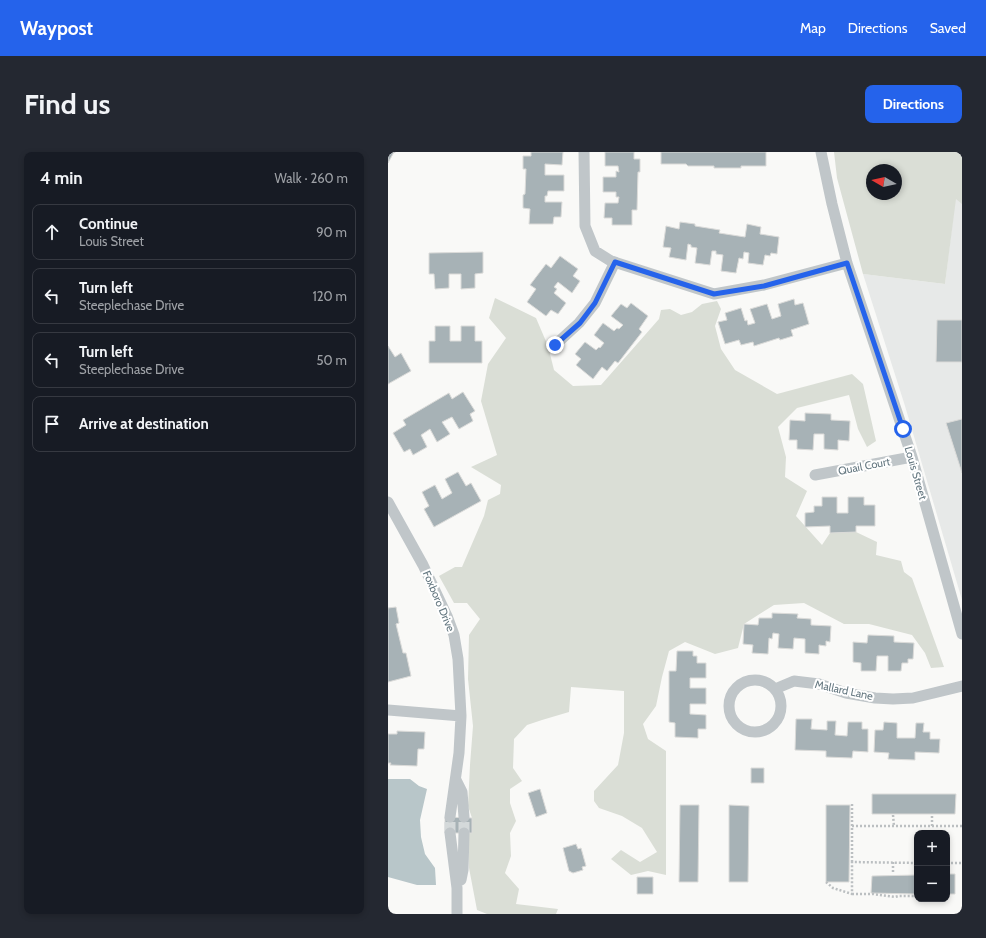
<!DOCTYPE html>
<html lang="en">
<head>
<meta charset="utf-8">
<style>
  body { margin:0; font-family:Cabin,sans-serif; background:#242831; color:#f1f3f6 }
  .controls { position:absolute; right:12px; bottom:12px; display:grid; overflow:hidden; border-radius:8px; box-shadow:0 2px 6px #0003 }
  .controls button { width:36px; height:36px; display:grid; place-items:center; padding:0; border:0; border-bottom:1px solid #363941; background:#171b24; color:#f1f3f6; font:20px sans-serif }
  .compass { position:absolute; left:478px; top:12px; width:36px; height:36px; border-radius:50%; background:#171b24; box-shadow:0 2px 6px #0003; rotate:279deg }
  .stop { position:absolute; width:12px; height:12px; margin:-9px; border:3px solid #2563eb; border-radius:50%; background:#fff }
  .stop.end { background:#2563eb; border-color:#fff; box-shadow:0 1px 4px #0008 }
  .list { margin:0; padding:0; list-style:none }
  h2 { display:flex; justify-content:space-between; align-items:center; height:52px; margin:0; padding:0 16px; font-size:17px }
  h2 small { font-size:13px; font-weight:400; color:#9ea1a6 }
  .list li { display:grid; grid-template-columns:26px 1fr auto; gap:12px; align-items:center; box-sizing:border-box; height:56px; margin:0 8px 8px; padding:0 8px; border:1px solid #363941; border-radius:8px }
  .list b { display:block; font-size:15px; white-space:nowrap }
  .list p { margin:0; font-size:13px; white-space:nowrap; color:#9ea1a6 }
  .list em { font-size:13px; font-style:normal; color:#9ea1a6 }
  .icon { flex:none; width:22px; height:22px; fill:none; stroke:currentColor; stroke-width:2; stroke-linecap:round; stroke-linejoin:round }
  .map { position:relative; flex:none; width:574px; height:762px; overflow:hidden; border-radius:8px }
  header { display:flex; align-items:center; gap:24px; box-sizing:border-box; height:56px; padding:0 20px; background:#2563eb; color:#fff }
  header strong { font-size:19px }
  nav { display:flex; gap:22px; margin-inline-start:auto; font-size:14px }
  .intro { display:flex; align-items:center; justify-content:space-between; box-sizing:border-box; height:96px; padding:0 24px }
  h1 { margin:0; font-size:28px }
  .button { padding:10px 18px; border-radius:8px; background:#2563eb; color:#fff; font-size:14px; font-weight:700 }
  main { display:flex; gap:24px; padding:0 24px }
  aside { flex:1; background:#171b24; border-radius:8px; box-shadow:0 2px 6px #0003 }
  .map>svg:first-child { display:block }
  .built { fill:#e7e9e8 }
  .green { fill:#daded6; fill-rule:evenodd }
  .water { fill:#b8c6c9 }
  .building { fill:#a7b2b6; stroke:#dbdbd9 }
  .lines { fill:none; stroke-linecap:round; stroke-linejoin:round }
  .minor-tunnel { stroke:#d4d9da; stroke-width:11; stroke-dasharray:11 5.5; stroke-linecap:butt }
  .path { stroke:#bbbfc1; stroke-width:2.5; stroke-dasharray:2 2; stroke-linecap:butt }
  .minor { stroke:#c0c6c9; stroke-width:11 }
  .route { stroke:#2563eb; stroke-width:5 }
  .labels { text-anchor:middle; stroke-width:4; stroke-linejoin:round; paint-order:stroke }
  .street-label { font-size:11px; fill:#657881; stroke:#fff }
</style>
</head>
<body>
<header>
<strong>Waypost</strong>
<nav><a>Map</a><a>Directions</a><a>Saved</a></nav>
</header>
<div class="intro"><h1>Find us</h1><a class="button">Directions</a></div>
<main>
<aside>
<h2>4 min<small>Walk · 260 m</small></h2>
<ul class="list">
<li><svg class="icon" aria-label="ahead" viewBox="0 0 24 24"><path d="M12 20V5M6 11l6-6 6 6"/></svg><div><b>Continue</b><p>Louis Street</p></div><em>90 m</em></li>
<li><svg class="icon" aria-label="left" viewBox="0 0 24 24"><path d="M17 20v-9H6M10 6l-5 5 5 5"/></svg><div><b>Turn left</b><p>Steeplechase Drive</p></div><em>120 m</em></li>
<li><svg class="icon" aria-label="left" viewBox="0 0 24 24"><path d="M17 20v-9H6M10 6l-5 5 5 5"/></svg><div><b>Turn left</b><p>Steeplechase Drive</p></div><em>50 m</em></li>
<li><svg class="icon" aria-label="arrive" viewBox="0 0 24 24"><path d="M6 21V4h12l-3 4 3 4H6"/></svg><div><b>Arrive at destination</b></div></li>
</ul>
</aside>
<div class="map">
<svg width="574" height="762" viewBox="0 0 574 762">
  <rect width="100%" height="100%" fill="#f9f9f7"/>
  <path class="built" d="M573 0H574V448L517 254 475 122 557 132Z"/>
  <path class="green" d="M446 0H574V52L568 47 557 132 475 122 449 26ZM484 18H508V42H484Z
    M107 146 148 166 160 194 166 218 185 234 213 233 271 167 273 158 282 157 293 163 304 160 314 152 329 149 333 157 327 174 333 197 347 218 389 242 464 222 475 232 488 289 479 295 470 277 461 243 409 256 390 275 398 305 397 325 419 339 408 364 434 393 442 381 468 380 489 390 488 403 513 409 516 420 524 426 556 515 543 516 537 501 524 483 481 472H456L416 451 386 453 356 472 350 496 327 502 297 490 281 499 274 525 268 554 255 572 260 587 278 599V723L260 719 243 723 223 707 233 698 252 710 269 700 254 676 234 664 211 656 206 649V639L230 613 236 581V539L183 535 181 560 154 568 139 573 126 587 125 616 134 629 122 637V651L128 669 122 681 123 704 117 721 131 737 128 752 170 757 168 762H99L89 758 81 716 80 681H84V666L80 654 82 613 85 574 80 527 81 483 92 467 79 451H66L51 424 67 415H74L96 364 100 348 112 342 113 333 83 315 109 303 93 249 100 212 118 186 101 166Z"/>
  <path class="water" d="M0 627H22L31 634 39 637 32 668 33 685 37 702 47 716 48 733H29L0 725Z"/>
  <path class="building" d="M0 0H6L0 11Z
    M143 0H175L174 13 157 12V23H176V39H160L159 44H157V50H174L173 65H166L165 72H141L142 57 135 56V43L137 42 138 17H135V4H143Z
    M217 0H246V7H252V20H250L249 58H244V73H224V66H216L217 51H230L231 45H228V40H215V25H228V19L231 20 230 14H217Z
    M273 0H378V14H353V16H326V14H300L298 12H273Z
    M292 70 307 72V74L332 78 331 81 357 85 359 72 373 75 372 82 391 85 389 102 383 101 382 104 377 103 375 113 360 111 361 101 356 100 355 107 351 106 348 121 333 119 335 103 328 102V99H324L322 113 307 111 309 96 303 95V93L300 92 298 108 281 105 283 96 275 95 278 74 291 77Z
    M95 100V121L87 122V136L73 137V122H61V136L47 137 46 122H41V101Z
    M172 104 190 117 185 124 192 129 184 141 170 130 166 135 169 137 166 141 178 151 170 162 163 158 158 164 139 150 148 137 142 133 158 112 163 116Z
    M406 147 407 153 415 151 421 172 403 178 405 184 392 188 391 186 366 194 365 190 353 193 351 188 337 192 330 170 339 168 337 161 353 156 357 169 359 168 360 173 367 171 362 157 379 152 384 167 393 164 390 152Z
    M243 151 260 164 251 177 254 180 230 211 227 209 219 219 214 215 205 227 188 213 193 207 187 202 197 190 208 198 211 195 212 196 216 191 206 183 215 171 226 179 229 176 231 177 235 173 223 164 233 152 239 156Z
    M549 168H574V210H548Z
    M47 174H62V189H73V174H87V189H94V211H41V189H47Z
    M0 194 7 205 13 201 23 219 0 232Z
    M75 240 87 259 82 262 85 269 71 277 64 265 54 270 62 282 49 290 42 277 33 283 39 295 25 303 22 297 16 300 5 281 18 273 15 268 61 241 64 247Z
    M417 261 443 262V268L462 269 461 289 450 288V298L436 297V282H426L425 298 409 297V288H401L402 268 417 269Z
    M574 267V321L558 271Z
    M70 320 78 334 83 331 93 349 46 375 36 357 41 354 34 340 47 333 54 347 64 341 57 327Z
    M434 345H449V361H460V345H476V353H487V374H468V380L442 381V374L417 375V361L426 360V354H434Z
    M8 455 11 471 8 472 15 501H18L23 524 0 530V456Z
    M384 461 410 462 409 466 423 467V473L443 474 442 490 438 489V494L431 493V502L417 501V487L406 486 405 497 390 496 391 482 385 481 384 487 381 486 380 502 364 501 365 493 355 492 356 472 370 473 371 466H384Z
    M480 483 506 484V490L526 491 525 507H520V511H514L513 519H500V504H489L488 519H473V511L465 510V490L479 491Z
    M289 499H305V504H309V511H318V526H302V536H318V552H302V562L318 563V577H310V586L287 585V571L281 570V519H288Z
    M408 567H424L423 577 439 578V569H448L447 583 459 584 460 570H474V577H480V600L465 599 464 606 438 605V599L407 598Z
    M496 570 509 571V586H527L528 571H536L535 580H542V587H552L551 601 527 600V608L500 607 501 601 486 600 487 578H495Z
    M9 579 37 580 36 597H30L29 614 2 613 3 611H0V582H9Z
    M363 616H376V631H363Z
    M152 637 159 661 148 665 140 641Z
    M484 642H568L567 662H484Z
    M292 653H311L310 730H291Z
    M341 653 361 654 360 730H341Z
    M438 653H462L461 730H438Z
    M57 665 84 666V681H57Z
    M188 692 190 697 193 696 198 714 194 715 195 718 185 721 181 719 175 696Z
    M559 722H567V742H559Z
    M529 723V742L483 741 484 724Z
    M249 725H265V742H249Z"/>
  <g class="lines">
    <path class="minor-tunnel" d="M62 681V665
      M76 681V665"/>
    <path class="path" d="M505 663 506 674
      M544 664V674
      M464 674V651
      M464 710V674H574
      M505 710V721
      M559 711H574
      M438 730 445 736 464 742V710L529 711
      M464 742H485L507 745 511 744H529"/>
    <path class="minor" d="M196 0 197 74 207 99 223 109 326 142 376 133 459 111
      M433 0 444 52 459 111 524 305 574 482
      M167 193 191 171 207 151 227 110
      M427 323 524 305
      M0 350 35 413 59 464 66 483 70 507 73 564 71 601 62 665
      M341 554a26 26 0 1 1 52 0a26 26 0 1 1-52 0Z
      M387 537 406 529 431 532 458 541 487 546 505 547 525 546 574 534
      M0 558 73 564
      M68 628 74 640 76 665
      M62 681 69 736V762
      M73 728 75 718 76 681"/>
  </g>
  <g class="lines">
    <path class="route" d="M167 193 192 171 207 151 227 110 326 142 376 134 459 111 515 277"/>
  </g>
  <g class="labels">
    <g class="street-label">
      <text transform="translate(476 314) rotate(-11)" y="4">Quail Court</text>
      <text transform="translate(528 321) rotate(74)" y="4">Louis Street</text>
      <text transform="translate(51 449) rotate(67)" y="4">Foxboro Drive</text>
      <text transform="translate(456 538) rotate(12)" y="4">Mallard Lane</text>
    </g>
  </g>
</svg>
<div class="controls">
<button>+</button>
<button>−</button>
</div>
<svg class="compass" viewBox="-18 -18 36 36"><path d="M0-13l5 13h-10z" fill="#e53935"/><path d="M0 13l5-13h-10z" fill="#9ea1a6"/></svg>
<div class="stop" style="left:515px;top:277px"></div>
<div class="stop end" style="left:167px;top:193px"></div>
</div>
</main>
</body>
</html>
